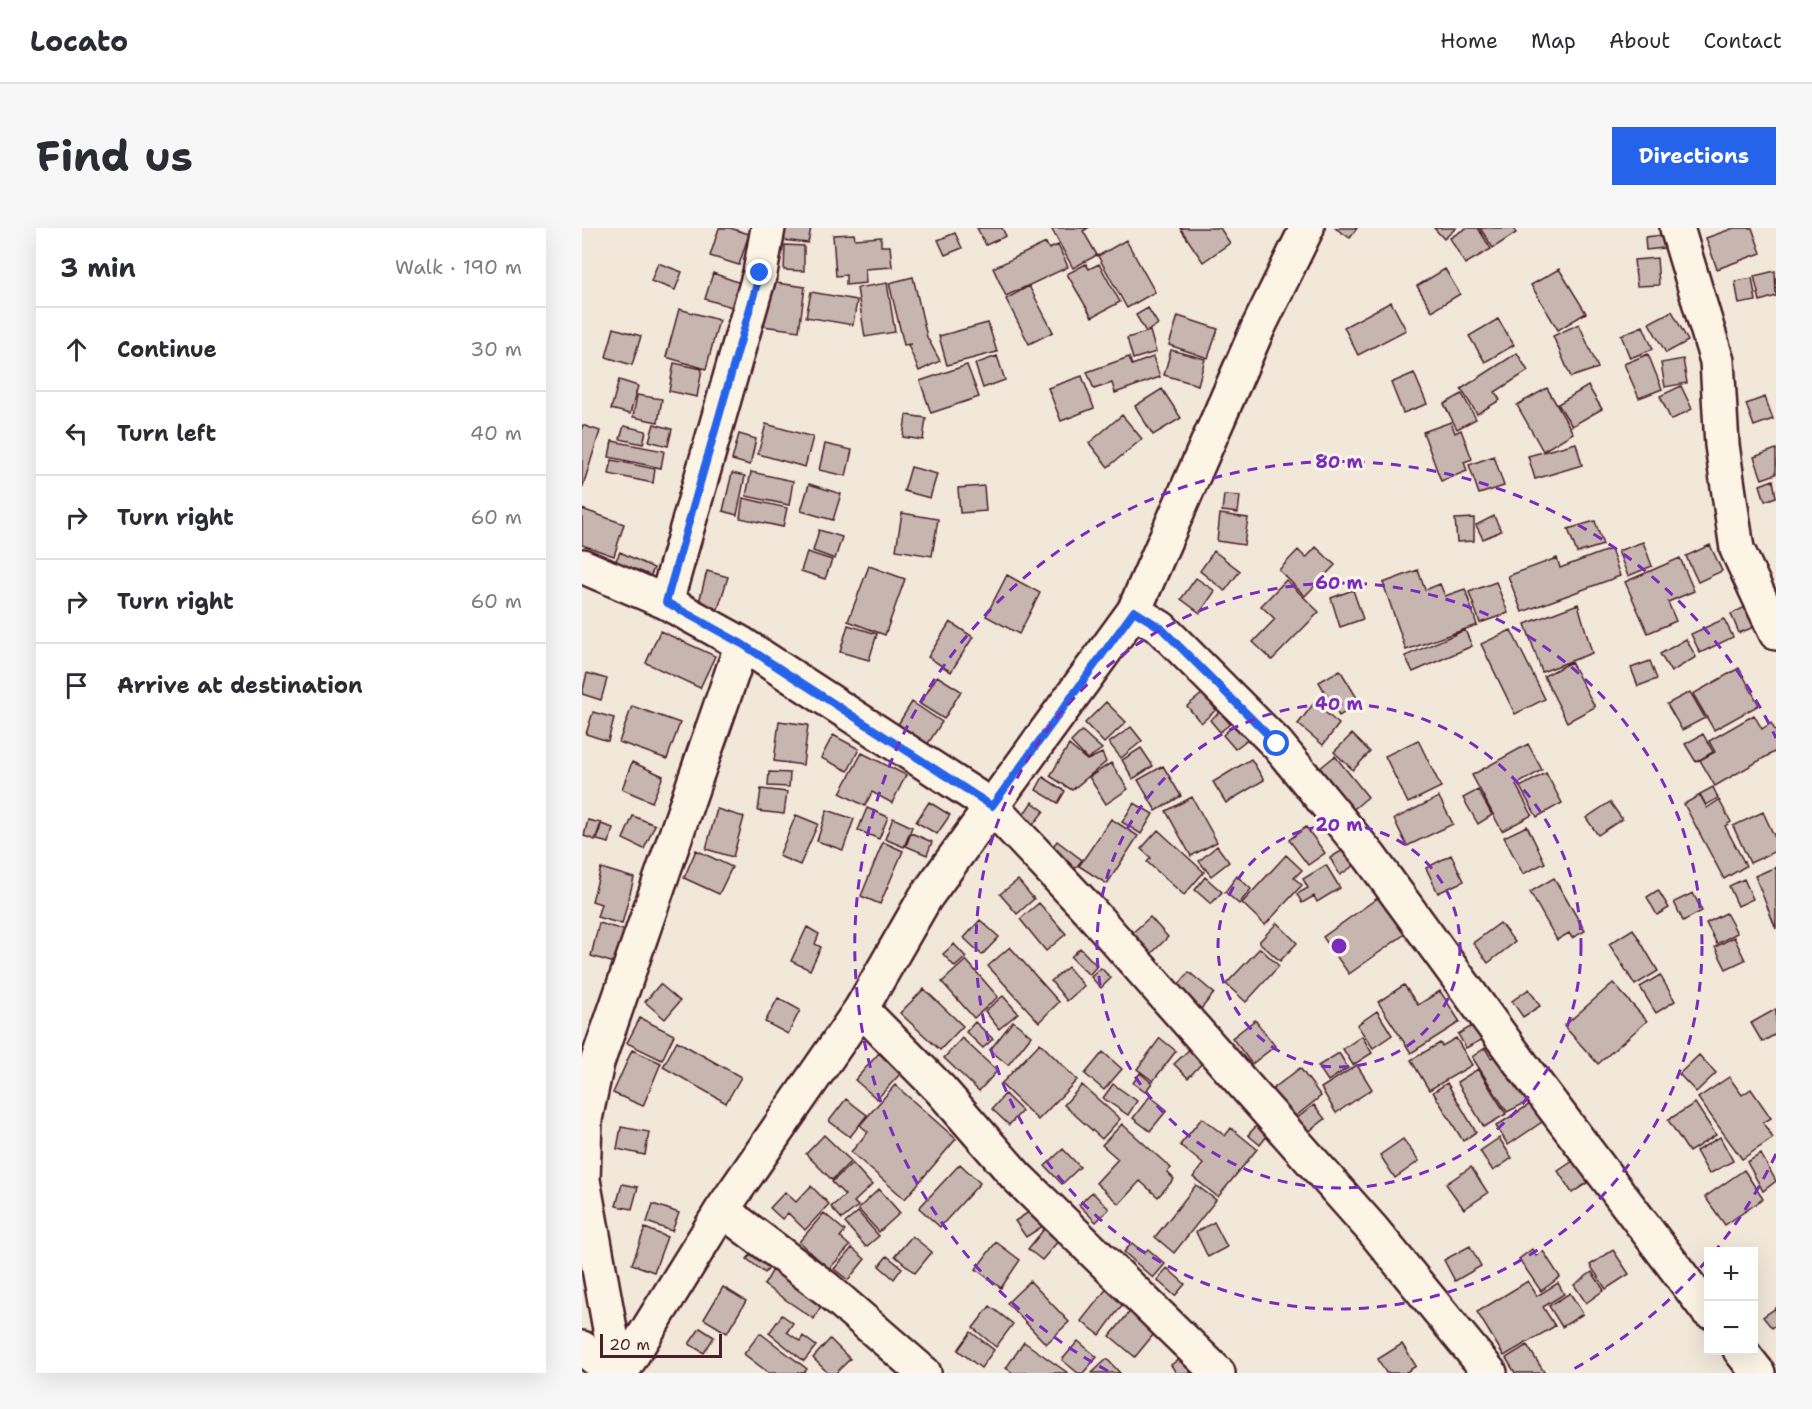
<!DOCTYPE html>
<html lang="en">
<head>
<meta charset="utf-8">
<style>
  body { margin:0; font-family:"Shantell Sans",sans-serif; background:#f7f7f7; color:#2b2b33 }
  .controls { position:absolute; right:18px; bottom:18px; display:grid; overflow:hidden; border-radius:0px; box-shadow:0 6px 24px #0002 }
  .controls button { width:54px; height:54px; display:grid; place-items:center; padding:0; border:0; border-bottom:2px solid #e1e1e2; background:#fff; color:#2b2b33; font:30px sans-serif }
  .scale { position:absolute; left:18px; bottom:15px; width:122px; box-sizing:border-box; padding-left:6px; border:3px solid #4a1f2b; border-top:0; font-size:16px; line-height:21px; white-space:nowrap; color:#4a1f2b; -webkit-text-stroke:4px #fcf5e5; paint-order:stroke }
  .stop { position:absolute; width:18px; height:18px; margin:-14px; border:4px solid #2563eb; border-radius:50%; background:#fff }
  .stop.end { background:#2563eb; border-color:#fff; box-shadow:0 2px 6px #0008 }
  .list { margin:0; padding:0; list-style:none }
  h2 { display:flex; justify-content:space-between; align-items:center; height:78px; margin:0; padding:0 24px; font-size:26px }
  h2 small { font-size:20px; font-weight:400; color:#7c7c81 }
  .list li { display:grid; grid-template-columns:39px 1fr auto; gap:18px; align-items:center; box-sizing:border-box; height:84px; padding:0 24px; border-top:2px solid #e1e1e2 }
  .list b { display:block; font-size:22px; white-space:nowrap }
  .list em { font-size:20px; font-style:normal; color:#7c7c81 }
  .icon { flex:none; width:33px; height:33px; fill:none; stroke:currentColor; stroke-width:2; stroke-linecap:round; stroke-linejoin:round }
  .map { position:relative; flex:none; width:1194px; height:1145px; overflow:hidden; border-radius:0px }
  header { display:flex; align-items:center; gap:36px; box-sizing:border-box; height:84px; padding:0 30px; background:#fff; border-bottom:2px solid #e1e1e2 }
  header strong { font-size:28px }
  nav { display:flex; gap:33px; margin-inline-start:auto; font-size:21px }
  .intro { display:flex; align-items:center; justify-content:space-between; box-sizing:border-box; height:144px; padding:0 36px }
  h1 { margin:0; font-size:42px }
  .button { padding:15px 27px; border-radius:0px; background:#2563eb; color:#fff; font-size:21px; font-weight:700 }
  main { display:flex; gap:36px; padding:0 36px }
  aside { flex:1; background:#fff; border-radius:0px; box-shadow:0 6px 24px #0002 }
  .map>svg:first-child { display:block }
  .building { fill:#c7b6af; stroke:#4a1f2b; stroke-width:1.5 }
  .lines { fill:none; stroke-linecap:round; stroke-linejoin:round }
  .street-casing { stroke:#4a1f2b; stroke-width:38 }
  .street { stroke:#fcf5e5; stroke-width:33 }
  .route { stroke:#2563eb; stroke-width:8 }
  .ring { fill:none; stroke:#7b2cbf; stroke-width:3; stroke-dasharray:10 8 }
  .centre { fill:#7b2cbf; stroke:#fcf5e5; stroke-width:3 }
  .ring-label { font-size:18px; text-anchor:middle; font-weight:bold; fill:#7b2cbf; stroke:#fcf5e5; stroke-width:6; stroke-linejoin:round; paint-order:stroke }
</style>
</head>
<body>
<header>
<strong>Locato</strong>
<nav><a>Home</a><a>Map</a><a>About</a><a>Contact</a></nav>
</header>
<div class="intro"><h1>Find us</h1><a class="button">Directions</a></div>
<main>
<aside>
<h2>3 min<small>Walk · 190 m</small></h2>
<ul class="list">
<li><svg class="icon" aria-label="ahead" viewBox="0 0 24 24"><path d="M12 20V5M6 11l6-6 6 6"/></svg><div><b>Continue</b></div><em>30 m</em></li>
<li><svg class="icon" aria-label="left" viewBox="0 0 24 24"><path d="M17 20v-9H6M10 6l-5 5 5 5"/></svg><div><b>Turn left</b></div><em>40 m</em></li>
<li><svg class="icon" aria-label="right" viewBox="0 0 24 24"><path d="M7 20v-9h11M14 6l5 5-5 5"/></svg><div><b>Turn right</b></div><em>60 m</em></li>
<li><svg class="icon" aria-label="right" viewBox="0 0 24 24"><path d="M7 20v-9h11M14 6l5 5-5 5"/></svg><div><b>Turn right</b></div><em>60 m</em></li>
<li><svg class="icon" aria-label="arrive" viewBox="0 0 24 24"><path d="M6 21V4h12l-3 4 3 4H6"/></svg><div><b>Arrive at destination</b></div></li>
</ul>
</aside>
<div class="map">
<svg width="1194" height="1145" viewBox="0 0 1194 1145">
  <rect width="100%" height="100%" fill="#f1e8da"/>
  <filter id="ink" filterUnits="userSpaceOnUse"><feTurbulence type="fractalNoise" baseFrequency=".0167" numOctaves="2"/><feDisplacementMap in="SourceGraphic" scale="12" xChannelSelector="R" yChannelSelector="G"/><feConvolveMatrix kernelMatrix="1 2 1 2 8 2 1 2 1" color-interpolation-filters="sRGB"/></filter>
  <g filter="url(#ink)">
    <path class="building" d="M137 0H148L167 6 157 37 128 28Z
      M202 0H229L226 15 200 12Z
      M395 0H420L424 8 404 17Z
      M469 0H506L501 3 515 27 491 40Z
      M598 0H638L648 15 621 34Z
      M753 0H775L768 10Z
      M852 0H874L862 11Z
      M884 0H896L909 21 883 36 868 10Z
      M898 0H931L934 5 911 20Z
      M1152 0H1170L1179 25 1135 41 1124 10Z
      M373 5 380 20 363 27 356 12Z
      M272 6 273 11 299 9V18H308L310 39 283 41 284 55 264 57V47L254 48 251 7Z
      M1081 7 1082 20 1064 22 1063 9Z
      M544 12 573 64 545 80 516 28Z
      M464 15 467 21 476 17 486 39 424 68 411 40Z
      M203 17 222 18V43L202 42Z
      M1075 30 1077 57 1055 58 1052 32Z
      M76 35 100 44 93 62 69 53Z
      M504 36 507 41 517 36 538 74 510 89 485 46Z
      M863 41 878 66 850 83 835 58Z
      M977 41 1004 85 976 102 949 57Z
      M1193 43 1194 68 1178 73 1172 48Z
      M131 45 158 55 150 79 123 71Z
      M331 49 345 109 358 133 337 143 326 117 329 116 322 117 307 55Z
      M1170 50 1174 73 1157 76 1153 53Z
      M187 54 223 59 217 103 181 98Z
      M305 55 313 104 283 109 275 60Z
      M447 58 471 104 447 116 424 71Z
      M229 64 275 72 271 97 224 89Z
      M809 74 824 102 776 127 762 99Z
      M566 80 576 96 564 104 554 87Z
      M97 81 137 92 124 141 84 129Z
      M1090 83 1106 113 1084 125 1067 95Z
      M596 88 636 101 626 130 587 117Z
      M916 91 932 117 903 134 887 108Z
      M406 95 415 124 365 137 357 108Z
      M997 96 1016 140 989 149 971 108Z
      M1061 98 1071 121 1048 130 1039 107Z
      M32 100 59 108 50 137 24 129Z
      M568 103 574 124 551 131 545 110Z
      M589 122 623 131 616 157 582 147Z
      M935 125 946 143 913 164 918 172 895 186 879 161Z
      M1066 126 1080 161 1057 170 1042 136Z
      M415 128 423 152 401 160 393 136Z
      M547 129 550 137 571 129 578 149 533 165 530 155 512 161 505 144Z
      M1101 131 1105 155 1083 159 1079 135Z
      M92 135 120 141 115 169 87 163Z
      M385 137 397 169 349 185 338 153Z
      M832 145 845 176 821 185 809 155Z
      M500 148 512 180 479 193 466 160Z
      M37 152 56 158 48 186 29 181Z
      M1006 158 1020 181 990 198 976 176Z
      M1099 158 1110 181 1089 192 1078 168Z
      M965 160 991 205 961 223 935 177Z
      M580 161 599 190 571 207 553 178Z
      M880 166 894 191 875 201 862 176Z
      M55 167 80 171 76 194 51 189Z
      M1183 169 1191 191 1172 198 1164 176Z
      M324 187 344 190 341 212 321 209Z
      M540 187 560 211 526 239 507 215Z
      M869 194 873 205 879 202 890 231 882 234 885 243 859 253 841 204Z
      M72 196 90 201 86 218 67 213Z
      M184 196 231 209 223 239 176 226Z
      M0 197 18 203 0 261Z
      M42 198 64 203 61 216 38 211Z
      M157 206 174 211 168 237 150 232Z
      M30 213 82 223 79 240 27 229Z
      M994 215 1000 237 953 251 946 228Z
      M243 216 270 222 264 248 237 242Z
      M1194 221V246L1180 251 1172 229Z
      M912 228 922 258 897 266 887 237Z
      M30 232 73 241 71 255 27 246Z
      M329 239 355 246 348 270 322 263Z
      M169 244 211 253 207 277 164 268Z
      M150 245 163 248 155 287 141 283Z
      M1191 252 1194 269 1183 273 1178 257Z
      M227 256 259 266 251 292 219 283Z
      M402 258 404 283 378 285 376 260Z
      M642 267 658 268 656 285 640 283Z
      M161 270 205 280 201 299 158 290Z
      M0 281 42 296 32 328 0 317Z
      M320 285 356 291 350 328 314 322Z
      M638 286 666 290 662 317 635 313Z
      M912 288 919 303 901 311 894 297Z
      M892 290V313L875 314 873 291Z
      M1013 293 1021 317 995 325 986 301Z
      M237 302 260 309 253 331 231 323Z
      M1061 314 1070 338 1046 348 1036 323Z
      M1128 317 1140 343 1116 354 1104 328Z
      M734 319 753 337 723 368 697 342 716 322 724 330Z
      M1029 321 1038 348 940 384 926 348 975 330 978 340Z
      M632 323 658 343 643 363 618 343Z
      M38 324 72 340 64 358 30 341Z
      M225 324 250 332 243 351 219 343Z
      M1098 330 1112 363 1086 374 1094 393 1066 405 1043 354Z
      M287 338 323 351 303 407 266 393Z
      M836 342 843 362 858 356 863 368 883 361 895 397 824 422 801 355Z
      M125 343 146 349 135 384 116 378Z
      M425 347 458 365 437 406 404 388Z
      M614 350 633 363 618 385 599 371Z
      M704 352 737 384 690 432 671 414 693 391 679 378Z
      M914 354 926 385 898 395 887 364Z
      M771 362 781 391 758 399 749 370Z
      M996 376 1010 425 960 444 943 396Z
      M1169 376 1177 397 1157 405 1149 386Z
      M1142 391 1151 409 1118 425 1109 406Z
      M368 394 391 409 369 444 346 429Z
      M266 397 295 406 287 432 258 424Z
      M883 402 890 418 831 444 823 428Z
      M929 402 963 471 933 486 899 416Z
      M78 403 133 428 118 460 64 435Z
      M1104 411 1114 429 1089 444 1078 426Z
      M1068 433 1075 451 1056 458 1049 440Z
      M989 434 1013 479 985 494 962 448Z
      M1157 440 1177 477 1132 502 1111 466Z
      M758 442 778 475 757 488 737 454Z
      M5 445 25 451 19 472 0 466Z
      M355 448 379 463 362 491 338 476Z
      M1108 464 1123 490 1100 502 1085 476Z
      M621 465 634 482 619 495 605 478Z
      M330 474 360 494 345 517 315 498Z
      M524 474 544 494 522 515 503 495Z
      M732 475 757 496 741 517 716 496Z
      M50 478 98 495 85 531 37 514Z
      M11 484 32 490 26 513 4 506Z
      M638 484 648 496 638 504 628 492Z
      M1172 487 1180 501 1189 495 1194 504V523L1133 558 1118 532 1133 524 1127 513Z
      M197 493 226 497 221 537 192 533Z
      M653 496 666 511 653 521 641 507Z
      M549 499 560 513 539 530 527 515Z
      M500 503 520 521 505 531 489 514Z
      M770 506 788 524 771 542 752 524Z
      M1121 506 1131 524 1114 534 1103 516Z
      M251 507 277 521 266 543 239 530Z
      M836 512 859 559 826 575 803 528Z
      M946 516 960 542 934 557 950 587 920 603 890 547Z
      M487 517 505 532 520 525 524 534 490 562 468 548Z
      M559 520 571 538 551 551 540 532Z
      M280 525 324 547 310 575 290 564 283 578 258 565Z
      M753 528 786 569 766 586 732 545Z
      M669 531 682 552 644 575 631 554Z
      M50 534 81 548 70 574 40 561Z
      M529 535 546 561 524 576 507 549Z
      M581 538 599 568 574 583 556 552Z
      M187 544 208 545 207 559 186 558Z
      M964 545 980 575 955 589 938 559Z
      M461 549 483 563 476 575 454 562Z
      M1131 559 1136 570 1124 577 1118 566Z
      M179 561 205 564 202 586 176 583Z
      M896 562 910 587 896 596 881 570Z
      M1118 567 1125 580 1137 572 1149 594 1143 598 1164 638 1142 651 1102 576Z
      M610 569 635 614 609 628 584 583Z
      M857 569 871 596 825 618 812 591Z
      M347 574 368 587 355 606 334 594Z
      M450 574 462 583 450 598 439 590Z
      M1028 574 1040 591 1016 607 1004 590Z
      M552 575 571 586 559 606 540 594Z
      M285 580 306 589 297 611 276 602Z
      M135 581 162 589 151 629 124 621Z
      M245 582 272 591 261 622 235 613Z
      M1181 584 1194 612V623L1168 635 1151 598Z
      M214 587 236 596 218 637 197 628Z
      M51 588 73 597 62 621 41 611Z
      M311 590 330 599 322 619 303 611Z
      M529 591 556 608 525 656 497 638Z
      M6 592 19 595 13 612 2 608Z
      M19 596 31 600 27 615 15 612Z
      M945 598 963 635 941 646 922 609Z
      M724 599 743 625 726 637 707 612Z
      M576 602 622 644 602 667 565 634 569 630 559 621Z
      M329 605 350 614 345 627 324 618Z
      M475 613 500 632 487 648 463 629Z
      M301 614 321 623 298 676 279 668Z
      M635 618 647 634 629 648 617 633Z
      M764 620 774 636 758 647 748 630Z
      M114 622 150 639 137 666 102 650Z
      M704 627 720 642 712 650 720 657 683 697 660 675Z
      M869 627 882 653 856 665 844 640Z
      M744 637 758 660 735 674 732 668 720 675 715 666 726 660 721 651Z
      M1194 639V701L1173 648Z
      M19 640 52 650 40 696 15 689 19 676 10 673Z
      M655 648 669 661 657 676 643 664Z
      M623 649 640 664 629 676 613 662Z
      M972 650 1003 703 990 710 987 705 975 712 948 664Z
      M1162 651 1171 671 1156 678 1147 658Z
      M436 652 452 671 435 686 418 666Z
      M1076 662 1087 680 1075 687 1065 669Z
      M804 664 830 701 767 746 741 709Z
      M1111 665 1120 683 1101 693 1092 674Z
      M457 675 484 706 464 723 438 691Z
      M1144 685 1155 705 1135 716 1124 695Z
      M568 689 586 709 567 728 548 707Z
      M398 692 417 709 400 727 382 710Z
      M17 695 45 703 36 736 9 728Z
      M695 695 715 715 698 733 677 714Z
      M918 695 933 714 906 735 891 715Z
      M225 699 237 706 233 716 239 719 228 742 209 733Z
      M1051 701 1076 743 1053 757 1027 716Z
      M1152 709 1163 732 1144 741 1133 719Z
      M372 716 384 729 373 739 361 726Z
      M428 719 477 774 457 794 406 738Z
      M498 720 515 738 507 747 489 729Z
      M678 720 697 738 664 774 644 756Z
      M384 732 416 769 392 790 360 754Z
      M486 739 502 758 485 773 469 753Z
      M519 740 529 750 519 760 509 749Z
      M607 744 632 765 619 781 594 760Z
      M1078 747 1093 773 1074 785 1058 759Z
      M1031 755 1065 793 1016 836 982 798Z
      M78 756 98 773 83 791 63 774Z
      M822 757 836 777 858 763 878 794 829 825 796 774Z
      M342 761 381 798 358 822 318 785Z
      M947 761 958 778 941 789 930 773Z
      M421 768 436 785 417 801 403 783Z
      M196 770 218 782 206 806 183 794Z
      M1194 781V806L1180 814 1169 795Z
      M795 783 810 807 791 820 775 797Z
      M58 790 92 807 80 832 45 815Z
      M673 792 693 818 670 836 650 810Z
      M901 792 909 807 884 820 876 806Z
      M431 793 449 808 426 837 408 822Z
      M393 794 411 811 401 820 384 804Z
      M780 808 790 825 771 837 761 821Z
      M380 810 415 843 397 863 362 830Z
      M578 810 594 823 571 853 555 841Z
      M874 810 890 837 847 862 829 832 858 815 860 818Z
      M95 813 159 849 144 875 81 839Z
      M458 815 495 852 456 892 419 856Z
      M611 818 624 831 606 850 592 836Z
      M903 820 909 830 922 822 953 870 925 884 890 829Z
      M50 822 79 835 61 878 31 865Z
      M521 824 540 841 522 862 503 846Z
      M297 825 318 846 295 871 273 852Z
      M757 825 766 840 746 853 736 838Z
      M1117 827 1134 845 1114 864 1097 846Z
      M775 837 790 861 754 885 739 860Z
      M718 840 739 868 709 892 687 864Z
      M896 841 924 886 902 899 875 854Z
      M558 845 570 855 563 864 551 855Z
      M1147 849 1160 867 1169 861 1189 890 1181 895 1191 910 1160 931 1116 870Z
      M865 855 894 904 881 913 851 864Z
      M531 856 555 873 546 887 521 870Z
      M313 857 374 911 323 971 269 924 286 904 278 897Z
      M500 857 538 891 520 911 482 877Z
      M423 866 440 883 427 897 410 881Z
      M568 868 585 882 568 903 551 890Z
      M264 871 285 887 268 909 247 893Z
      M1113 875 1134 907 1107 924 1086 892Z
      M948 876 960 894 926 917 914 898Z
      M732 877 743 891 725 905 714 891Z
      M620 890 643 908 649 900 675 921 636 969 611 949 621 936 598 917Z
      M677 895 688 904 678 917 666 907Z
      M540 896 589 940 585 944 592 951 576 969 558 953 537 976 514 955 536 931 520 917Z
      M39 899 67 904 63 927 35 921Z
      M242 907 269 933 250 952 224 926Z
      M1138 909 1151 933 1127 946 1114 923Z
      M917 910 930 930 911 943 898 923Z
      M821 911 837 933 813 950 798 927Z
      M481 921 498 939 480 956 463 938Z
      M1179 926 1194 953 1181 963 1165 934Z
      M997 929 1011 951 990 965 976 943Z
      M270 935 290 957 272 974 276 978 260 991 249 979 263 967 250 954Z
      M378 936 398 955 358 999 337 980Z
      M889 939 906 965 882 981 864 956Z
      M1162 942 1181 971 1143 997 1123 969Z
      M40 956 56 959 50 981 34 978Z
      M614 957 634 972 592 1025 573 1009Z
      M229 958 247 976 223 1002 206 985 200 991 188 980 203 964 214 974Z
      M297 961 318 985 297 1004 276 981Z
      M510 964 527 981 514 994 497 977Z
      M71 976 97 985 90 1003 65 994Z
      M453 980 464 996 444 1009 433 993Z
      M276 984 297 1008 284 1019 263 995Z
      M242 985 263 1003 258 1009 268 1018 247 1041 217 1014Z
      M632 994 645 1019 626 1029 614 1004Z
      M63 1000 85 1009 72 1044 50 1036Z
      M463 1000 477 1012 460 1032 446 1021Z
      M330 1008 350 1024 333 1045 313 1028Z
      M414 1014 438 1032 419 1060 394 1041Z
      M550 1015 562 1025 566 1021 583 1036 571 1050 542 1024Z
      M888 1018 899 1038 873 1053 862 1032Z
      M175 1020 192 1034 183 1045 165 1031Z
      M270 1020 283 1031 266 1052 252 1041Z
      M950 1021 954 1028 961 1023 978 1049 959 1063 937 1031Z
      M1031 1022 1047 1046 1024 1061 1008 1037Z
      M305 1028 320 1040 312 1051 297 1038Z
      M193 1038 241 1074 232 1091 182 1057Z
      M585 1040 603 1056 593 1068 575 1052Z
      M1010 1044 1022 1062 1004 1075 992 1057Z
      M448 1053 487 1094 464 1116 425 1075Z
      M946 1053 955 1068 976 1055 982 1066 961 1079 973 1098 922 1128 895 1084Z
      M141 1059 164 1073 145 1105 122 1091Z
      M526 1059 543 1073 518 1107 499 1093Z
      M988 1065 1001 1086 980 1099 967 1078Z
      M408 1078 431 1096 414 1119 391 1100Z
      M1194 1080V1097L1190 1100 1181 1089Z
      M550 1081 576 1101 553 1129 528 1108Z
      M200 1087 211 1095 205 1104 218 1113 221 1108 234 1118 222 1133 187 1105Z
      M118 1100 132 1109 122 1125 107 1116Z
      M389 1104 412 1122 399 1140 376 1122Z
      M178 1105 225 1141 222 1145H187L162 1126Z
      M248 1111 268 1131 254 1145H246L231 1130Z
      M496 1113 515 1129 501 1145H496L480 1132Z
      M442 1114 486 1145H431L424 1140Z
      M820 1116 834 1138 823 1145H804L796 1131Z
      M945 1117 962 1144 960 1145H933L924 1130Z
      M603 1127 615 1145H594L589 1137Z
      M525 1131 538 1145H510Z"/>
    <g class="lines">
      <g class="street-casing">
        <path id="street" d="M1095 0 1135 133 1140 217 1155 321 1194 405
          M0 338 84 374 160 416 409 578 506 681 790 1001 908 1145
          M84 374 178 45 186 0
          M552 383 579 400 695 516 788 629 948 848 1126 1083
          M279 781 359 862 434 948 636 1145
          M140 982 245 1061 342 1145
          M0 1120 32 1145
          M1158 1122 1176 1145
          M36 1145 1 952 3 891 15 835 160 416
          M39 1145 140 982 279 781 343 670 552 383 676 100 725 0"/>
      </g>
      <use href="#street" class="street"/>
    </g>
  </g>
  <g class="lines" filter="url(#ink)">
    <path class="route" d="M178 45 84 374 160 416 410 578 552 383 579 400 695 516"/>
  </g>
  <g class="ring">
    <circle cx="757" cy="718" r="121"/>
    <circle cx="757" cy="718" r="242"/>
    <circle cx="757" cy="718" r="363"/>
    <path d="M1194 926A484 484 0 0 1 1133 1023M1125 1032A484 484 0 0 1 988 1143M526 1143A484 484 0 1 1 1194 510"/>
  </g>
  <circle cx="757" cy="718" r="9" class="centre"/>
  <g class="ring-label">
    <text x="757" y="240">80 m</text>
    <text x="757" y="361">60 m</text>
    <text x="757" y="482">40 m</text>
    <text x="757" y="603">20 m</text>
  </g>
</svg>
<div class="controls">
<button>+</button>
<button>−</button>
</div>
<div class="scale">20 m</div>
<div class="stop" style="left:695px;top:516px"></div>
<div class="stop end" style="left:178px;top:45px"></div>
</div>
</main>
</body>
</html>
